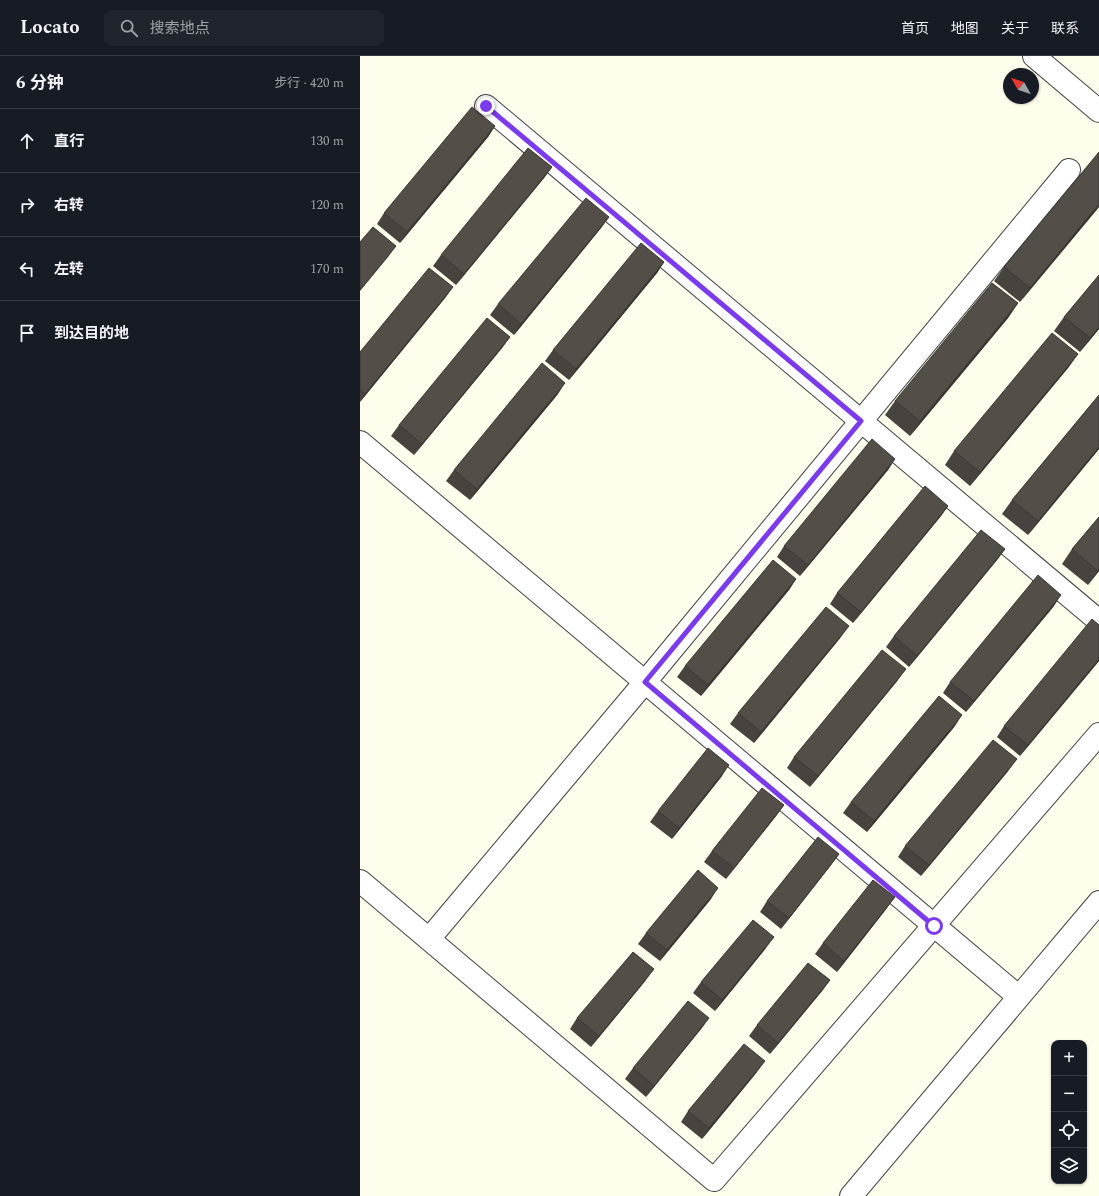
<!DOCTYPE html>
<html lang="zh">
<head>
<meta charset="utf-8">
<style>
  body { margin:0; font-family:Spectral,"Noto Sans SC",serif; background:#20242c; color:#f1f3f6 }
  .controls { position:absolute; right:12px; bottom:12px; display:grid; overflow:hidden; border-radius:8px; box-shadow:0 1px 3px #0004 }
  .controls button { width:36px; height:36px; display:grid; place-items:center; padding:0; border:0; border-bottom:1px solid #363941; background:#171b24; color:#f1f3f6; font:20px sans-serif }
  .compass { position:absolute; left:643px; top:12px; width:36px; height:36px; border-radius:50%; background:#171b24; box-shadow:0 1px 3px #0004; rotate:310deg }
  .stop { position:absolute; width:12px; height:12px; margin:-9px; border:3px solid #7c3aed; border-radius:50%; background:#fff }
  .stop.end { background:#7c3aed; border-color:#fff; box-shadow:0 1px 4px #0008 }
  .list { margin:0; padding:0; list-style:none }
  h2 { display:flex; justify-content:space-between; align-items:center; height:52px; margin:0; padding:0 16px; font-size:17px }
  h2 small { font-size:13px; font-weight:400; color:#9ea1a6 }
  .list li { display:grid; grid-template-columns:26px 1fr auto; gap:12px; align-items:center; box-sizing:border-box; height:64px; padding:0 16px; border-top:1px solid #363941 }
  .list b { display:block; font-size:15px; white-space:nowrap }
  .list em { font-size:13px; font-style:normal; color:#9ea1a6 }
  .icon { flex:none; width:22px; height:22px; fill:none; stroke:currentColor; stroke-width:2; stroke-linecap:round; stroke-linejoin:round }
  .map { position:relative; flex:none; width:739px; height:1140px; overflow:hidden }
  header { display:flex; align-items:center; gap:24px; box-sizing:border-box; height:56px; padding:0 20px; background:#171b24; border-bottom:1px solid #363941 }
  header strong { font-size:19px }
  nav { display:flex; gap:22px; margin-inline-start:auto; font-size:14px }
  .search { width:280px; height:36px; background:#20242c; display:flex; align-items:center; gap:10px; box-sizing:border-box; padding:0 14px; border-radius:8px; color:#9ea1a6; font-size:15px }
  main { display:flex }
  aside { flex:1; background:#171b24 }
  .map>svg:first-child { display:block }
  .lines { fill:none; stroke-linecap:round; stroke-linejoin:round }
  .minor-casing { stroke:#3f3f3f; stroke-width:24 }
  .minor { stroke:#fff; stroke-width:22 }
  .wall { fill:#48433e }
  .shaded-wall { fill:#3b3732 }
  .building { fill:#544e48; stroke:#3b3732 }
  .route { stroke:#7c3aed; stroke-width:5 }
</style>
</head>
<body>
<header>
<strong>Locato</strong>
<div class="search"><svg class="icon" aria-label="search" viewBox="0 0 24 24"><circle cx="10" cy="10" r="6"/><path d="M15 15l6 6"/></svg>搜索地点</div>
<nav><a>首页</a><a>地图</a><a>关于</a><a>联系</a></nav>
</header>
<main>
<aside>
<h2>6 分钟<small>步行 · 420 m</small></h2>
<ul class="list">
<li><svg class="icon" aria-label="ahead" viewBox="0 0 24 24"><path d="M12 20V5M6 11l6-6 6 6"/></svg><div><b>直行</b></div><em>130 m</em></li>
<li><svg class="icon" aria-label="right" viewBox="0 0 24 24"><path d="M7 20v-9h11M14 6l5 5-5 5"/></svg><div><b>右转</b></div><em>120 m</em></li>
<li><svg class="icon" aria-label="left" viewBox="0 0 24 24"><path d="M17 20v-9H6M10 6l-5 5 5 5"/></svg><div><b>左转</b></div><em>170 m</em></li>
<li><svg class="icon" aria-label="arrive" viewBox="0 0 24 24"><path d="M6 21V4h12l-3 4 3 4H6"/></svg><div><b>到达目的地</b></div></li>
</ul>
</aside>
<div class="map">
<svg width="739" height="1140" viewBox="0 0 739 1140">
  <rect width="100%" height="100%" fill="#fffdeb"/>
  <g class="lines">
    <g class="minor-casing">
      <path id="minor" d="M674 0 739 55
        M126 50 739 565
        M0 386 659 941
        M0 825 354 1124 739 678
        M69 883 285 626 709 114
        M491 1140 739 846"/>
    </g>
    <use href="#minor" class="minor"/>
  </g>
  <path class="wall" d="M135 70 128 81 40 187 17 168 24 157Z
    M192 111 184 122 96 229 73 210 81 199Z
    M739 151 660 246 634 225 644 211Z
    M249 161 241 172 154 279 130 259 138 248Z
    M304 206 297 217 209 324 185 305 193 294Z
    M93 231 85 242 0 346V296Z
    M658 247 648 262 550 380 525 359 535 345Z
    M704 261 739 273 720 296 694 275Z
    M150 281 142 292 54 399 31 380 39 369Z
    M718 298 708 312 610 430 585 409 594 395Z
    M198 338 110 444 86 425 94 414Z
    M739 339V393L668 479 642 458 652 444Z
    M535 403 528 414 440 520 417 501 424 490Z
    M588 450 581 460 493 567 470 548 477 537Z
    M739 461V515L728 529 702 508 712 493Z
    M645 493 637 504 549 611 526 591 534 580Z
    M436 523 429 534 341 640 317 621 325 610Z
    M694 550 606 656 583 637 590 626Z
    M739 569V605L660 700 637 681 644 670Z
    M481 581 394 687 370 668 378 657Z
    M538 624 450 731 427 712 434 701Z
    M595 670 507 776 483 757 491 746Z
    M649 714 561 820 538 801 545 790Z
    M362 720 312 783 290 766 298 755Z
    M424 749 416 760 366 823 344 806 352 795Z
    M479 798 471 809 421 873 400 856 407 845Z
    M351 843 300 905 278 888 286 877Z
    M527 852 477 916 455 898 463 887Z
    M406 892 355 955 333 937 341 926Z
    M286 924 231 991 210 973 217 962Z
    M470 924 462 935 410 998 389 980 397 969Z
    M349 962 341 973 286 1041 265 1023 273 1012Z
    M397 1016 342 1083 321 1066 328 1055Z"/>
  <path class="shaded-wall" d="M135 70 128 81 40 187 47 176Z
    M192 111 184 122 96 229 104 218Z
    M739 148V151L660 246 670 232Z
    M249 161 241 172 154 279 161 268Z
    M36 190 28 201 0 235V234Z
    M304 206 297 217 209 324 216 313Z
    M93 231 85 242 0 346 5 338Z
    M658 247 648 262 550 380 560 365Z
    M739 271V273L720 296 730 282Z
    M150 281 142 292 54 399 62 388Z
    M718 298 708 312 610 430 620 416Z
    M205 327 198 338 110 444 117 433Z
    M739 391V393L668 479 678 465Z
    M535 403 528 414 440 520 448 509Z
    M588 450 581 460 493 567 501 556Z
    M645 493 637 504 549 611 557 600Z
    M739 513V515L728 529Z
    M436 523 429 534 341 640 348 629Z
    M701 539 694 550 606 656 614 645Z
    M489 570 481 581 394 687 401 676Z
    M739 603V605L660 700 668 689Z
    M546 613 538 624 450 731 458 720Z
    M602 659 595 670 507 776 514 765Z
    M657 703 649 714 561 820 569 809Z
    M369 709 362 720 312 783 319 772Z
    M424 749 416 760 366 823 374 812Z
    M479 798 471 809 421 873 429 862Z
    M358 832 351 843 300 905 307 894Z
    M535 841 527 852 477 916 484 905Z
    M414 881 406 892 355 955 362 944Z
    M294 913 286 924 231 991 239 980Z
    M470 924 462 935 410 998 418 987Z
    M349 962 341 973 286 1041 294 1030Z
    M405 1005 397 1016 342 1083 349 1072Z"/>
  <path class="building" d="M112 51 135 70 47 176 24 157Z
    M168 92 192 111 104 218 81 199Z
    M739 96V148L670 232 644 211Z
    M226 142 249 161 161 268 138 248Z
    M13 171 36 190 0 234V186Z
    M281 187 304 206 216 313 193 294Z
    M69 212 93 231 5 338 0 334V296Z
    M739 219V271L730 282 704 261Z
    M632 227 658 247 560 365 535 345Z
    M127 262 150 281 62 388 39 369Z
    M692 277 718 298 620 416 594 395Z
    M182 307 205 327 117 433 94 414Z
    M739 339V391L678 465 652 444Z
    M512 383 535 403 448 509 424 490Z
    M565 430 588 450 501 556 477 537Z
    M739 461V513L738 515 712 493Z
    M621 474 645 493 557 600 534 580Z
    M413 504 436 523 348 629 325 610Z
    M678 519 701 539 614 645 590 626Z
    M466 551 489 570 401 676 378 657Z
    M732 563 739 569V603L668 689 644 670Z
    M522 594 546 613 458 720 434 701Z
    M579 640 602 659 514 765 491 746Z
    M633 684 657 703 569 809 545 790Z
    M348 692 369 709 319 772 298 755Z
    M402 732 424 749 374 812 352 795Z
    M458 781 479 798 429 862 407 845Z
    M338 814 358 832 307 894 286 877Z
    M513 824 535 841 484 905 463 887Z
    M393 864 414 881 362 944 341 926Z
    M273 896 294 913 239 980 217 962Z
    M448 907 470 924 418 987 397 969Z
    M328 945 349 962 294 1030 273 1012Z
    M384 988 405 1005 349 1072 328 1055Z"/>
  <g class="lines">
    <path class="route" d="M126 50 501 365 285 626 574 870"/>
  </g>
</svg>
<div class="controls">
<button>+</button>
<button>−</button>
<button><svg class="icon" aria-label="locate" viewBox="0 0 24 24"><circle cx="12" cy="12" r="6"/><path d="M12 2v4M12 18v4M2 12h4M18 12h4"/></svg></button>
<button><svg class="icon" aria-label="layers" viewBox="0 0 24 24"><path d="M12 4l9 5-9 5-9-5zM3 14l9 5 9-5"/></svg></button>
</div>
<svg class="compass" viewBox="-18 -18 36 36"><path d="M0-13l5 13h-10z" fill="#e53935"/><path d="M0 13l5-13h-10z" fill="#9ea1a6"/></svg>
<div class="stop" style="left:574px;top:870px"></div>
<div class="stop end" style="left:126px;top:50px"></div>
</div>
</main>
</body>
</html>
